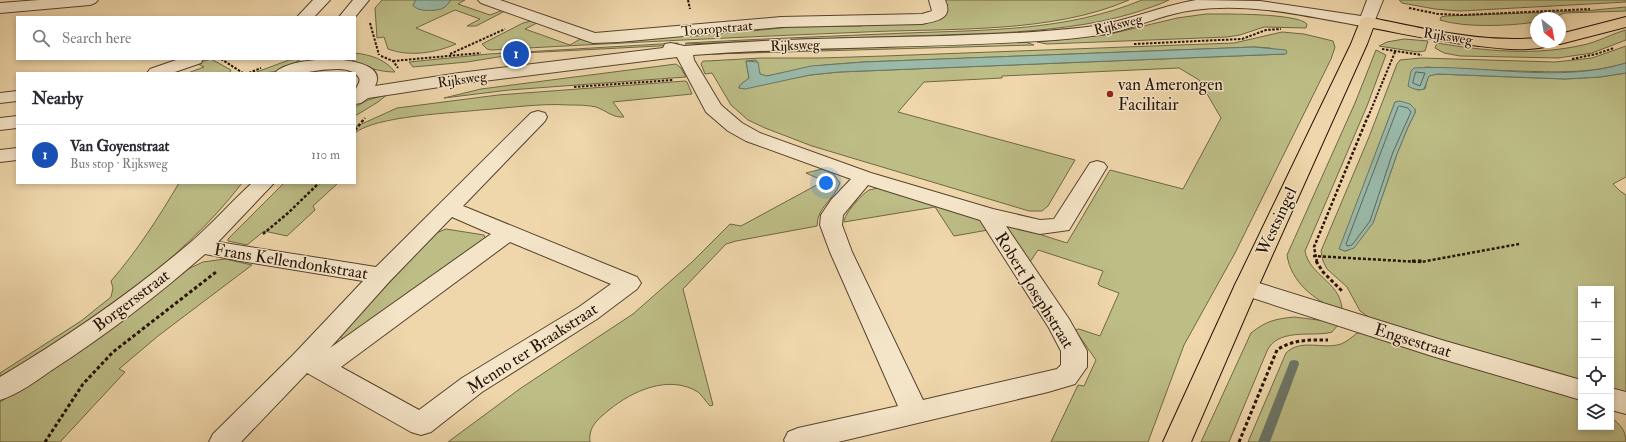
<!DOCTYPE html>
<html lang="en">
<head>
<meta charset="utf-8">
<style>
  body { margin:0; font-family:"IM FELL Double Pica",serif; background:#f2f2f3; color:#2b2b33 }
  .controls { position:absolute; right:12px; bottom:12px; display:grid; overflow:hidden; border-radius:0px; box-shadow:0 2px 6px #0003 }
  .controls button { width:36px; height:36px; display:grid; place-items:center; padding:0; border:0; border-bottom:1px solid #e1e1e2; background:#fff; color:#2b2b33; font:20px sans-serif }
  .compass { position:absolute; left:1530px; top:12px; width:36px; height:36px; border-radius:50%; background:#fff; box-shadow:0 2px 6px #0003; rotate:149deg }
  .you { position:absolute; left:826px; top:183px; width:14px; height:14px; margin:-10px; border:3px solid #fff; border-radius:50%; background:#1a73e8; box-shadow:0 0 0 6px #1a73e833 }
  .badge { display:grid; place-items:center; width:26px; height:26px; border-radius:50%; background:#8f2418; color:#fff; font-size:13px; font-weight:700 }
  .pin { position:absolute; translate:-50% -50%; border:2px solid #fff; box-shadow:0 1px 4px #0006 }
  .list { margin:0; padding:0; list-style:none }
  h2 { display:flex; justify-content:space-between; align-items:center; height:52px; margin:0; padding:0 16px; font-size:17px }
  h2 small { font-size:13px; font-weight:400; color:#7c7c81 }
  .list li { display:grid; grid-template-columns:26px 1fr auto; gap:12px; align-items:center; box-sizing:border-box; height:60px; padding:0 16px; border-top:1px solid #e1e1e2 }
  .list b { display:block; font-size:15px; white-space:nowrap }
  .list p { margin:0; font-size:13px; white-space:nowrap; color:#7c7c81 }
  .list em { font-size:13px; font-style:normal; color:#7c7c81 }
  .icon { flex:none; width:22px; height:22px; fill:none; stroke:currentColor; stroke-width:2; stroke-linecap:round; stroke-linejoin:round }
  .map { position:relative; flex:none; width:1626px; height:442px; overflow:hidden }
  .search { position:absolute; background:#fff; box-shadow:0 2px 6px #0003; left:16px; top:16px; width:340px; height:44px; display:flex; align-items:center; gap:10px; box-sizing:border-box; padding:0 14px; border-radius:0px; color:#7c7c81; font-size:15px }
  .panel { position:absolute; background:#fff; box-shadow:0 2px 6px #0003; left:16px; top:72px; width:340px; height:112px; border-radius:0px }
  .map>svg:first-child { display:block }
  .green { fill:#bdbd86; stroke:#706746; fill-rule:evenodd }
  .water { fill:#9abaaa; stroke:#6b7668 }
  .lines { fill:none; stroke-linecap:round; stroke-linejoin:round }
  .shore { stroke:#5f6658; stroke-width:1 }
  .stream { fill:#6b7668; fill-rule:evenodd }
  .minor-casing { stroke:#57422e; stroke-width:2 }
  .major-casing { stroke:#241105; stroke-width:2 }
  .path-far2 { stroke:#241105; stroke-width:2; stroke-dasharray:2.5 1.5; stroke-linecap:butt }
  .path-far1 { stroke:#241105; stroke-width:2.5; stroke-dasharray:3 2; stroke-linecap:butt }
  .path { stroke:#241105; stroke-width:3; stroke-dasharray:3.5 2.5; stroke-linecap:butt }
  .minor { fill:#f5e5c8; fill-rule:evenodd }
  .major { fill:#efd7ab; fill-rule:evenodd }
  .poi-dot { fill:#8f2418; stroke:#f5e5c8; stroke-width:1.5 }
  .labels { text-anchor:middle; stroke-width:3; stroke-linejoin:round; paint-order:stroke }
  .far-street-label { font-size:14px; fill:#241105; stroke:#f5e5c8 }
  .poi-label { font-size:17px; fill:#241105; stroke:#f5e5c8; text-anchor:start }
  .street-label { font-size:17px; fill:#241105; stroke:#f5e5c8 }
</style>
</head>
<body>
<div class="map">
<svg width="1626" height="442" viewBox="0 0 1626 442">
  <rect width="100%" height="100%" fill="#efd7ab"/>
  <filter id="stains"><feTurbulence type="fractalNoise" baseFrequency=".005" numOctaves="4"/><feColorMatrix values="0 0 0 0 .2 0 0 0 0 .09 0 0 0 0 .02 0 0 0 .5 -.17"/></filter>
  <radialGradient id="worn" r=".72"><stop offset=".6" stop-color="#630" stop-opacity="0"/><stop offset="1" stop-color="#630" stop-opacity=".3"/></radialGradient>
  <path class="green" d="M382 0H416L413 5C425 13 443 12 451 0H465L458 4 490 15 503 10 505 11 476 26H467L480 19 455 10 416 28 456 44C435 53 410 57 388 49L384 37 377 38 375 8Z
    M943 0H1129C1051 34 949 28 865 32 740 37 616 43 491 50L487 49 482 44 523 23 531 21 537 23 525 29 570 45 582 38 687 33 696 36 735 32 743 28 751 31 791 27 861 26 868 23 943 16 946 14Z
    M1142 0H1169C1159 5 1148 8 1137 12 1092 26 1046 30 999 33L685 44 686 43C759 39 833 36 907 33 987 30 1067 31 1142 0Z
    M1399 0H1626V2L1460 11 1435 9 1402 3Z
    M1626 7V11L1565 13 1550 18H1536V22C1510 26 1465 28 1440 20L1441 17 1446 16 1584 11Z
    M1206 14C1224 14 1297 13 1307 24L1306 28 1264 27 1240 35 1227 37 1047 44 1037 42 1106 35 1177 18Z
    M1626 30V40L1592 53 1558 58 1460 56 1444 53 1435 48 1437 43C1485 51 1535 56 1583 45 1598 42 1611 34 1626 30Z
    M1282 32 1304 34 1333 41 1335 47 1331 59 1235 253 1184 345 1148 442H1051L1078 385 1084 386 1096 360 1075 330 1079 329 1100 336 1119 293 1100 286 1098 284 1103 271 1038 250 1030 262 1001 222 1067 243 1110 170 1183 189 1221 118 1199 80 1179 68 1002 76V78L924 82 898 112 1075 160 1048 206 1042 211H1029L812 146 765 128 748 120 731 105 712 73 705 74 701 64 703 61H707L761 58H820L884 56 1234 43ZM1254 47 1270 48 1285 54 839 72 810 75 739 88 740 85 749 78 746 61 756 60 760 74 767 76 824 65 864 62Z
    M1404 39 1428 41 1425 51 1417 52 1379 46 1387 42Z
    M1023 41 1034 45 712 54Z
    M678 43V45L523 53 467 62 413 67 409 62 489 54Z
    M1626 46V63C1590 74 1554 72 1517 71 1486 70 1456 69 1425 67L1417 90 1425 89 1428 76 1437 74 1565 79 1600 77 1626 73V177L1613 184 1620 191 1626 195V397L1611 392V289H1581V383L1370 318 1360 311 1347 287 1327 269 1323 261 1321 251 1369 137 1397 64 1400 60 1421 58 1555 62 1592 58ZM1395 102 1415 109V113L1408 127 1397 154 1373 223 1349 250 1345 251 1340 249Z
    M1376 50 1386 55 1367 106 1305 251C1310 276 1339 281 1342 308L1338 310C1314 300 1291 282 1287 255L1355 103Z
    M355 53C371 55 385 59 395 72 379 72 364 67 350 59H355Z
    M211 59 231 70 230 72 227 73H188L204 67 196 63Z
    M301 59C282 71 276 73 254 73L289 60Z
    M676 64 681 68 686 77 509 90 444 98 481 89Z
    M685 81 687 82 692 94 613 102 624 117C613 118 607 111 596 107 588 105 577 105 569 105 540 103 510 108 480 110 453 113 375 116 355 133V127L397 108 498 95Z
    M388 94 378 102 355 116V107L368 100Z
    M822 169 834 174 840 183C834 200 817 207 817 226L736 241 726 244 683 289 713 405 710 406C706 402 702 395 698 392 669 374 632 391 609 410 598 419 588 427 590 442H448L521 388 633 314 691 263 730 224 741 226 824 181 806 173Z
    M179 183H242C178 267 87 322 0 379V373L81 321 111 297 113 288 111 281C137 251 159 217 179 183Z
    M284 183H338L313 206 315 210 287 236 264 231 247 245 228 241V239Z
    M878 188 979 218 988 230 954 236 935 207 844 222C844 214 862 194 869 190 872 189 875 189 878 188Z
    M446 229 484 235 485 238 483 241 346 339 341 338V334L436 233Z
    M225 259 252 265 158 336 119 369 125 372 60 442H0V402L58 365 160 291 188 269 203 262Z
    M1294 317 1326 321 1338 325 1332 332 1328 333C1308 336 1277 329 1267 351L1229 442H1201L1251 333C1266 321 1275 319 1294 317Z
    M1357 333H1363L1581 398V427H1611V417C1620 425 1626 430 1626 442H1248L1286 353C1301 338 1323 350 1341 344 1348 341 1352 337 1357 333Z"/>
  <path class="water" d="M416 0H451C448 4 446 7 441 9 434 11 417 12 413 5Z
    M1254 47 1286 50 1287 53 1285 54 839 72 810 75 745 89 739 88 740 85 749 78 746 61 758 62 760 74 767 76 811 66 864 62Z
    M1626 63V73L1600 77 1565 79 1437 74 1429 76 1424 89C1419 91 1413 89 1408 86L1411 71 1414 68C1484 64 1557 84 1626 63Z
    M1400 101 1410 104 1415 109V113L1408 127 1397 154 1373 223 1354 248 1345 251 1339 249 1395 102Z"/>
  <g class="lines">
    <path class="shore" d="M1416 72 1425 73 1420 86 1413 83Z
      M1400 106 1408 108 1411 112 1393 152 1370 221 1352 245 1347 246 1346 244 1398 107Z"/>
    <path class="stream" d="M1294 360 1298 361 1299 364 1270 442H1258L1289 364 1290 361Z"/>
    <g class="minor-casing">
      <path id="minor" d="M39 0H98L95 3 90 5 0 13V3Z
        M313 0H330L314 17H297Z
        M353 0H369L355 17H339Z
        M478 0H500L595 33 781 17 922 14 932 11 929 0H945C954 19 936 21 922 24L781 27 619 42 593 43 587 41 481 3Z
        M1196 0 1260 1 1361 16 1367 0H1383L1373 25 1367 27C1311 17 1251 2 1194 10 1169 13 1146 23 1122 30 1100 36 1078 38 1055 40 934 48 814 46 693 55L694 60 721 105 742 123 760 133 871 173 993 209 1040 220 1054 219 1090 163 1097 161 1104 163 1107 167 1069 230 1040 234 1006 226 1069 319 1087 351V367L1075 384 1048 392 838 442H785L784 440 788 432 798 428 898 406 830 252 820 225 821 215 831 200 851 179 746 141 728 131 706 112 677 57 459 84 368 98 361 103 355 104C355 100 354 93 356 89 357 85 361 82 359 78 351 62 314 72 300 73 292 73 284 73 275 73 289 54 393 52 375 86L459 73 663 48 665 44 671 43 684 46C770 39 856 38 942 36 990 34 1039 33 1087 27 1124 23 1159 6 1196 0ZM868 185 980 220 1049 328 1061 351V365L1057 369 923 400 852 252 842 225 843 215Z
        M179 59H203L201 63 172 73H147L150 69Z
        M17 91V101L0 103V93Z
        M538 111 545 113 547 117 545 121 463 206 637 277 641 283 637 289 597 319 482 392 431 432 421 435 411 432 307 373 241 442H209L213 434 293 355 363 281 240 261 205 254C157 296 106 335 52 370 36 381 19 394 0 400V377C67 337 131 293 191 242 212 224 231 202 252 183H274L218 242 376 267 531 113ZM452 217 491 234 330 348 389 282ZM510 242 611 284 579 307 462 378 419 410 341 367Z
        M17 116V128L0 130V118Z
        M17 148V160L0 162V150Z
        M1246 279 1445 341 1581 380V400L1432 356 1237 293 1234 287 1237 281Z
        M1611 388 1626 392V414L1611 410Z"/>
    </g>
    <g class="major-casing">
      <path id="major" d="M1367 17C1421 28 1481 43 1536 38V42H1560V34L1626 17V27L1560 44 1555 43 1553 45C1528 52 1504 49 1479 46 1443 42 1408 35 1373 28L1367 44 1258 287 1191 442H1163L1234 287 1351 44 1361 19Z"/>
    </g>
    <path class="path-far2" d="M688 0 690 9
      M1409 8 1438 14 1462 15 1590 9
      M370 23 379 55
      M1134 44 1242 39 1266 30 1281 29
      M1382 49 1422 55
      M450 54 505 29
      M381 56 393 61 398 68
      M221 59 243 73
      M1572 59 1596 54 1614 48
      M393 61 481 53
      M249 73 261 68
      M574 87 673 80
      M1368 117 1395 52"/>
    <path class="path-far1" d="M355 130 365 118
      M263 234 288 213 319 183
      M1313 256 1421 262 1519 244
      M1317 262 1314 247 1368 116"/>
    <path class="path" d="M1316 261 1323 272 1343 292
      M1412 261H1424
      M45 442 83 384 113 352 216 272
      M1239 442 1277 350C1293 339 1310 340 1328 340"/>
    <use href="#minor" class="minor"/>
    <use href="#major" class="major"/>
  </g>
  <circle class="poi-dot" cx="1110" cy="94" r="4"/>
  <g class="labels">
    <g class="far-street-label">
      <text transform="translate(1118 24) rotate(-14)" y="5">Rijksweg</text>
      <text transform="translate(717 28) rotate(-5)" y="5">Tooropstraat</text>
      <text transform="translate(1448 36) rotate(9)" y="5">Rijksweg</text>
      <text transform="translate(795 45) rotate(-2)" y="5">Rijksweg</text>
      <text transform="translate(462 79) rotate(-8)" y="5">Rijksweg</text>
    </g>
    <g class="poi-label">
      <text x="1118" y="90">van Amerongen<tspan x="1118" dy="20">Facilitair</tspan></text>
    </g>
    <g class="street-label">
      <text transform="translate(1276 221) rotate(-65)" y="6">Westsingel</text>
      <text transform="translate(291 261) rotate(9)" y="6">Frans Kellendonkstraat</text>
      <text transform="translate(1035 290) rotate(58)" y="6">Robert Josephstraat</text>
      <text transform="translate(131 300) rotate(-37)" y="6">Borgersstraat</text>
      <text transform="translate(1413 340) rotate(17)" y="6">Engsestraat</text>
      <text transform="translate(532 348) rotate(-33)" y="6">Menno ter Braakstraat</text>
    </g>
  </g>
  <rect width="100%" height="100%" filter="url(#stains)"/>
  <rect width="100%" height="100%" fill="url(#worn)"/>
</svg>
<div class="controls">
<button>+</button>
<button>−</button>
<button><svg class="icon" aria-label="locate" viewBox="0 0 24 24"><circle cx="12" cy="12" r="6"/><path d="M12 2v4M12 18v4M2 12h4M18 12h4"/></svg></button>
<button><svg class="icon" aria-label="layers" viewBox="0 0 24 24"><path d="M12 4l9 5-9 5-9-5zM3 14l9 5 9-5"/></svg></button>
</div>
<svg class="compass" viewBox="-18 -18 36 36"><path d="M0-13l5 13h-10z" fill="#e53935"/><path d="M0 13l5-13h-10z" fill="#7c7c81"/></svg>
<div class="you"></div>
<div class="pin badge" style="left:516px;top:54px;background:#1a4fb4">1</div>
<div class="search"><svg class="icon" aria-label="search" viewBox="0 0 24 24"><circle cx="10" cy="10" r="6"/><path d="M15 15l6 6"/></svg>Search here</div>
<section class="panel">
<h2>Nearby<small></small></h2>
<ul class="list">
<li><span class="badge" style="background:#1a4fb4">1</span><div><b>Van Goyenstraat</b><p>Bus stop · Rijksweg</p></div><em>110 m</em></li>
</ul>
</section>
</div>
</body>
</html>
